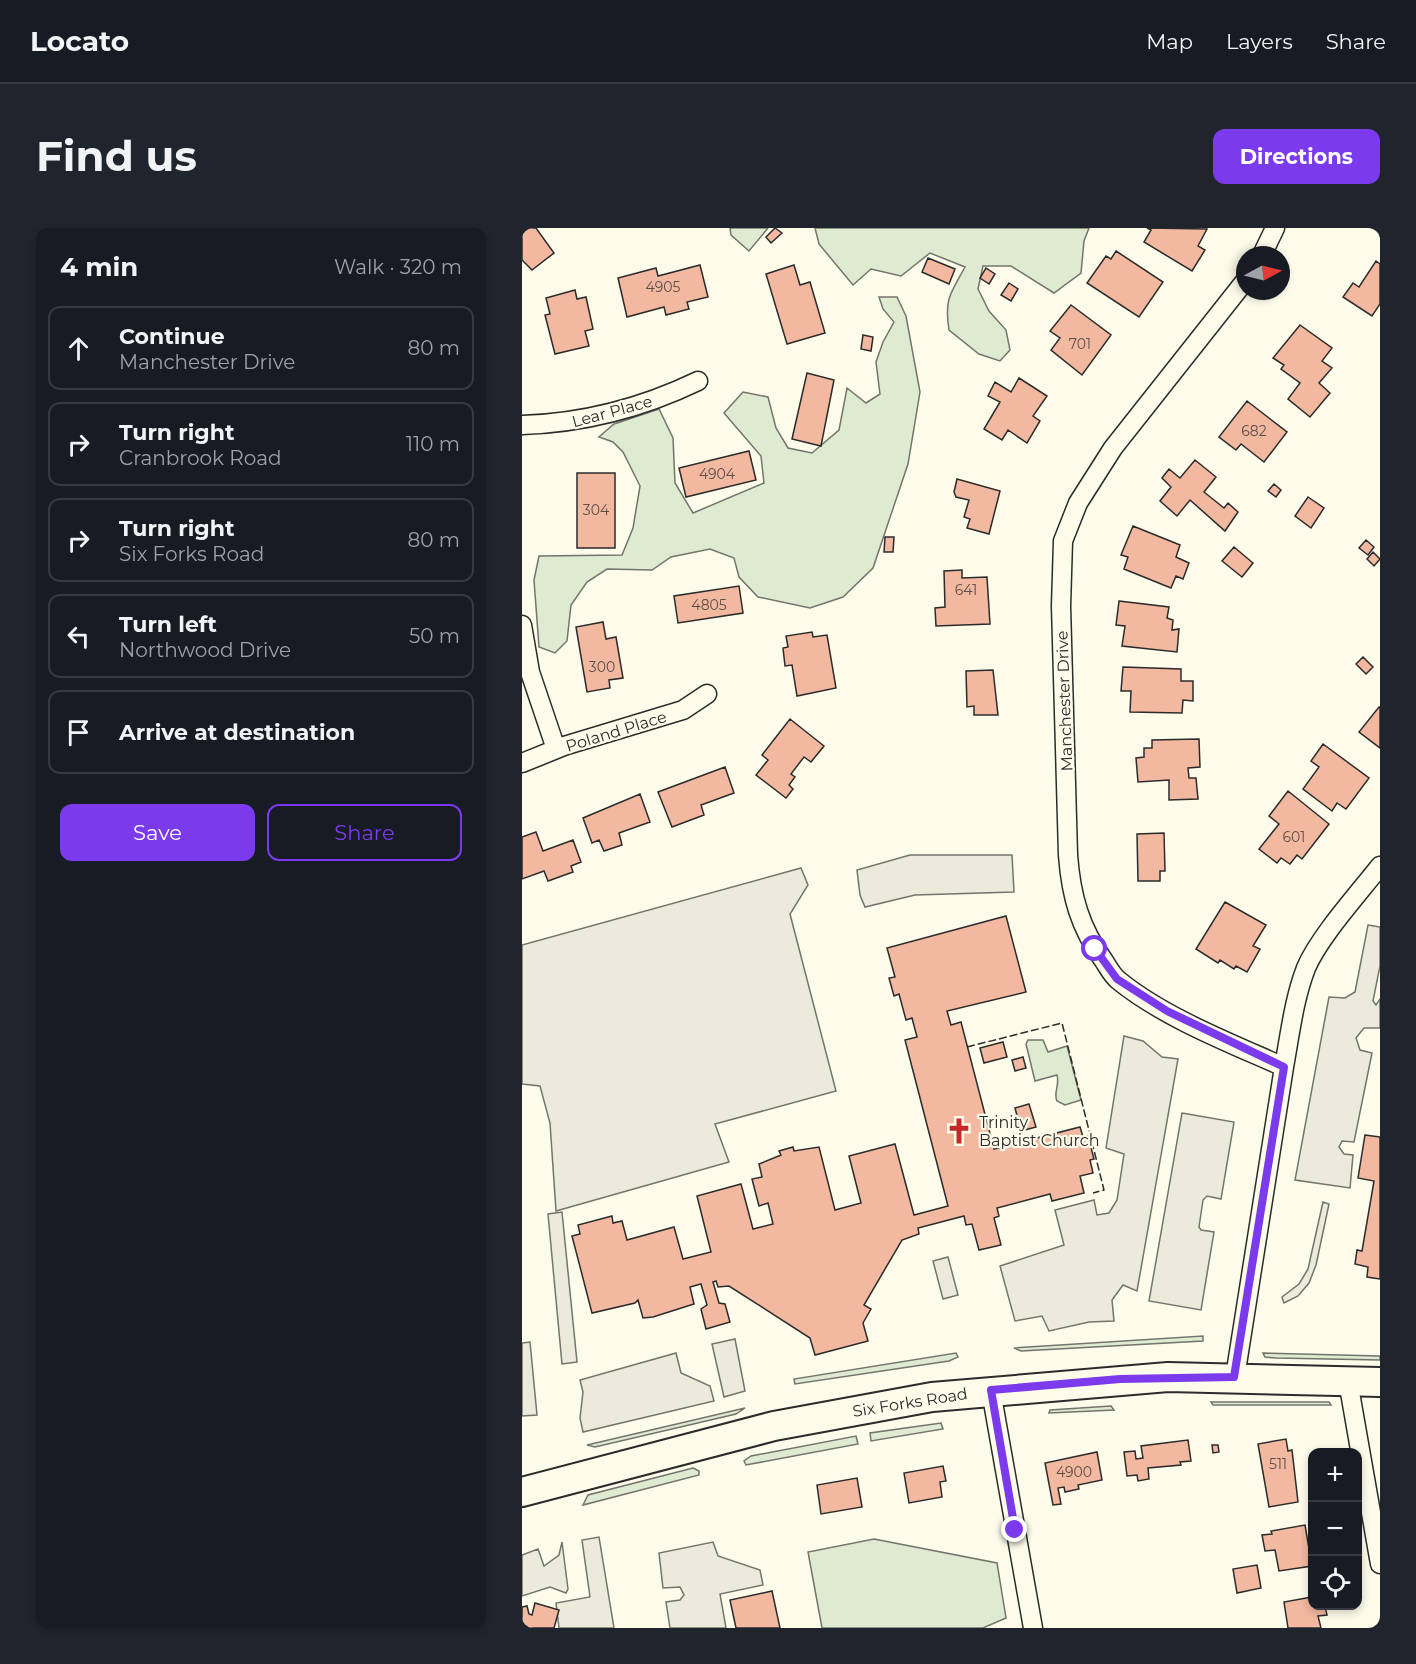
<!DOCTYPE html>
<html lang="en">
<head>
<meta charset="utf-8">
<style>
  body { margin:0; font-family:Montserrat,sans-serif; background:#20242c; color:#f1f3f6 }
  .controls { position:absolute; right:18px; bottom:18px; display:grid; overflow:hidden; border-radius:12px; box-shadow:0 3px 9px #0003 }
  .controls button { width:54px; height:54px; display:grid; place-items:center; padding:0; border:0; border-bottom:2px solid #363941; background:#171b24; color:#f1f3f6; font:30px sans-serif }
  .compass { position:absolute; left:714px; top:18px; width:54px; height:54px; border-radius:50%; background:#171b24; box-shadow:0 3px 9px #0003; rotate:83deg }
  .stop { position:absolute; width:18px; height:18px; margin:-14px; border:4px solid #7c3aed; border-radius:50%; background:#fff }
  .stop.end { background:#7c3aed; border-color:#fff; box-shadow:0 2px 6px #0008 }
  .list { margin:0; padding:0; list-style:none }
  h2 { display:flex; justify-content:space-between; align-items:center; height:78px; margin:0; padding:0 24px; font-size:26px }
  h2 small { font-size:20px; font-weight:400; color:#9ea1a6 }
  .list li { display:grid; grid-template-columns:39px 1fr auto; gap:18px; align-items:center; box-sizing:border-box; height:84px; margin:0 12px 12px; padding:0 12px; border:2px solid #363941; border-radius:12px }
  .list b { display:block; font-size:22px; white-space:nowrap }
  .list p { margin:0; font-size:20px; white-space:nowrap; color:#9ea1a6 }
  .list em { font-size:20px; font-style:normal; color:#9ea1a6 }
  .actions { display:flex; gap:12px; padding:18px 24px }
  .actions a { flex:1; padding:14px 0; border:2px solid #7c3aed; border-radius:12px; text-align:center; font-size:21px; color:#7c3aed }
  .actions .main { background:#7c3aed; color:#fff }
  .icon { flex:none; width:33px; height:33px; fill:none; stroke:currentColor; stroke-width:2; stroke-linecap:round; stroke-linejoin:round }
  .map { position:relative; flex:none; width:858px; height:1400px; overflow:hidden; border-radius:12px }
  header { display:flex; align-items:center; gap:36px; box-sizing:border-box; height:84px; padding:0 30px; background:#171b24; border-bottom:2px solid #363941 }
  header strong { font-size:28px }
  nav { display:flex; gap:33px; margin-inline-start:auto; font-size:21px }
  .intro { display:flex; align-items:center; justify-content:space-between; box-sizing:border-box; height:144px; padding:0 36px }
  h1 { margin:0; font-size:42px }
  .button { padding:15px 27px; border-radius:12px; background:#7c3aed; color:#fff; font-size:21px; font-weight:700 }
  main { display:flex; gap:36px; padding:0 36px }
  aside { flex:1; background:#171b24; border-radius:12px; box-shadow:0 3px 9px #0003 }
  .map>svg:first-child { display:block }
  .green { fill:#deebd1; stroke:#74746e; stroke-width:1.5 }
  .parking { fill:#eceadb; stroke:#74746e; stroke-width:1.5 }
  .building { fill:#f2b8a0; stroke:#2b2b2b; stroke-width:1.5 }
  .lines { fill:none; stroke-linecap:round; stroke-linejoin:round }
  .street-casing { stroke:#2b2b2b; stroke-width:21 }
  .primary-casing { stroke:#2b2b2b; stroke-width:32 }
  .street { stroke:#fdfbea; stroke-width:18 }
  .primary { stroke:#fdfbea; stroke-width:28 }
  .fence { stroke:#2b2b2b; stroke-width:1.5; stroke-dasharray:8 3; stroke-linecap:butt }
  .route { stroke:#7c3aed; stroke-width:8 }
  .labels { text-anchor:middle; stroke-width:4.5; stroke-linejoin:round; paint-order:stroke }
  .number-label { font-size:14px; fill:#5d4e48 }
  .street-label { font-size:16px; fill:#2b2b2b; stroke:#fdfbea }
  .poi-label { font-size:16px; fill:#2b2b2b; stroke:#fdfbea; text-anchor:start }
</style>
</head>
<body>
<header>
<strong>Locato</strong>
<nav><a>Map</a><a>Layers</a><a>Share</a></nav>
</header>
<div class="intro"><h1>Find us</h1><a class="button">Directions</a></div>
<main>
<aside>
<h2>4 min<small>Walk · 320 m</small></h2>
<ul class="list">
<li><svg class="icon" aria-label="ahead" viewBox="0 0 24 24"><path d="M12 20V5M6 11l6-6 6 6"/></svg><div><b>Continue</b><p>Manchester Drive</p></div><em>80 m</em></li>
<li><svg class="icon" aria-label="right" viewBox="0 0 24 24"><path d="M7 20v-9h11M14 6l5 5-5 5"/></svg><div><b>Turn right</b><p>Cranbrook Road</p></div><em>110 m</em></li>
<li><svg class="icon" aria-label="right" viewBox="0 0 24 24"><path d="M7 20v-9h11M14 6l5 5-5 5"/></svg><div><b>Turn right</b><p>Six Forks Road</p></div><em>80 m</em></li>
<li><svg class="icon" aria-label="left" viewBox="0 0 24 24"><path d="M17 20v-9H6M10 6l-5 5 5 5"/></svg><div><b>Turn left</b><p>Northwood Drive</p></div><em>50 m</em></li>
<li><svg class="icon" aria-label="arrive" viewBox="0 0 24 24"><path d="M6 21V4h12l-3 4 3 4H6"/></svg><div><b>Arrive at destination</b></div></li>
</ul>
<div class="actions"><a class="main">Save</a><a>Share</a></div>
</aside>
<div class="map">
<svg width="858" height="1400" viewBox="0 0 858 1400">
  <rect width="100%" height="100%" fill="#fdfbea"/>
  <path class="green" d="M208 0H246L227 23 209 7Z
    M293 0H567L562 13 559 45 532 65 489 38H461L456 61 467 83 484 102 488 122 478 133 457 126 427 102C422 70 429 65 443 39L408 25 379 48 349 41 331 57 297 16Z
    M357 69H375L384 88 398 164 386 236 351 340 321 369 288 380 236 369 217 349 212 330 188 321 149 329 130 342 85 341 65 354 49 377 45 413 33 425 17 419 12 352 17 328 100 327 111 300 118 258 101 224 91 214 77 209 92 196 137 181 151 210 153 255 171 285 242 255 239 228 202 185 221 164 246 169 254 200 266 220 290 225 317 202 325 160 344 175 358 166 354 134 361 114 372 94 361 81Z
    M506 812H521L526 824 545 818 559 872 543 877 535 873C531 865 538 857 535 847L513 853 504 816Z
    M681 1108V1113L499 1123 492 1120Z
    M434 1125 436 1129 427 1133 273 1156 272 1151Z
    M741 1125 858 1128V1132L754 1130 743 1129Z
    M689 1174H807L809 1177H691Z
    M589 1178 592 1182 527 1185 528 1182Z
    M223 1180 214 1186 73 1219 65 1217Z
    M419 1195 421 1201 349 1213 348 1205Z
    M334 1208 336 1216 224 1237 222 1233 229 1228Z
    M171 1240 177 1243V1247L61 1277 66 1267Z
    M352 1311 475 1335 484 1390 461 1400H300L286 1324Z"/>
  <path class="parking" d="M388 627H490L492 664 393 667 343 679 338 667 335 642Z
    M279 640 286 657 268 686 314 863 193 896 207 934 34 983 28 895 18 858 0 856V717Z
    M846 697 858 699V738L851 773 854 777 858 771V800H842L834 810 838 822 850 825 832 914 820 913 817 919 822 926 831 927 828 960 773 952 807 769 823 770 833 764Z
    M602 808 621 813 640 829 656 831 615 1063 601 1057 590 1072 592 1093 567 1094 527 1103 520 1088 493 1093 478 1038 542 1017 533 982 572 972 575 987 587 985 595 972 602 926 584 920Z
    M660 885 712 894 699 971 685 968 681 972 677 999 679 1002 692 1004 679 1082 627 1073Z
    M801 974 807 976 794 1037 787 1055 776 1068 762 1075 760 1069 777 1056 786 1041Z
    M40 984 55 1134 40 1136 26 986Z
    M426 1029 436 1067 421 1071 411 1033Z
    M213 1111 223 1163 202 1169 190 1116Z
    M8 1114 15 1187 0 1188V1115Z
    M154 1125 159 1145 188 1158 192 1173 61 1204 58 1190 61 1164 58 1152Z
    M77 1309 92 1400H37L34 1375 68 1369 60 1312Z
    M40 1314 46 1361 44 1365 28 1359 0 1368V1327L16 1321 22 1338 37 1327Z
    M191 1314 196 1328 238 1342 241 1357 198 1366 204 1400H148L144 1374 158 1372 162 1367 158 1359 141 1360 137 1325Z"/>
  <path class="building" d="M0 0H14L32 25 10 42 0 32Z
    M253 0 260 5 249 15 244 9Z
    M625 0 685 1 676 18 683 22 670 43 622 14 629 2Z
    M594 23 641 54 617 89 565 55 584 28 589 31Z
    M406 30 433 41 427 56 400 44Z
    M854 33 858 36V76L850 88 821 69 831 55 837 59Z
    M178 37 186 69 165 74 167 81 144 87 142 79 105 89 96 50 134 40 136 48Z
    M272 37 278 57 288 54 303 105 265 116 244 46Z
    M464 40 473 46 467 56 458 50Z
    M487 55 496 61 489 73 479 67Z
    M53 62 55 71 64 69 71 101 63 103 67 118 33 126 23 87 28 86 24 70Z
    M549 77 589 107 560 147 529 122 538 110 528 103Z
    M778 97 810 120 800 133 810 140 797 155 808 165 788 189 766 171 778 155 759 141 762 137 751 130Z
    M341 107 351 109 349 123 339 121Z
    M285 145 312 152 299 218 270 211Z
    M497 150 525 168 511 188 518 193 505 215 486 202 480 212 462 201 478 174 466 168 473 154 489 164Z
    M725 173 765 204 742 234 719 216 714 222 697 209Z
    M227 223 234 252 164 269 157 240Z
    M673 232 694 249 682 264 702 280 706 275 716 284 703 303 668 272 655 288 638 273 649 259 640 250 647 241 658 250Z
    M55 245H93V320H55Z
    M435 251 478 263 467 306 445 300 448 291 442 289 447 272 434 269 432 264Z
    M752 256 759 262 754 269 746 263Z
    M786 269 802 280 789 300 773 288Z
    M611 298 658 317 654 329 667 335 661 351 654 348 649 360 602 341 606 329 599 327Z
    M363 309H372L371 324H362Z
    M844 312 852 319 846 327 837 320Z
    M712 319 731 335 720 349 700 333Z
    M851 324 858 331 852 338 845 331Z
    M440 342V350L465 349 468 396 414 398 413 380 423 379 422 343Z
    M217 358 221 385 156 395 152 368Z
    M597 373 647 379 645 390 651 392 650 402 657 401 655 424 600 418 603 398 594 397Z
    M81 394 84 411 94 409 101 450 87 452 88 460 65 464 54 399Z
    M290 404 291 409 305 407 314 460 275 468 270 437 263 438 261 420 266 419 264 408Z
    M841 429 851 439 844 446 834 436Z
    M601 439 659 441V453H671V473L661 472 660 485 608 484 609 463H599Z
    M471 442 476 487H452V478L445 479 444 443Z
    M857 479H858V520L837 504Z
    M268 491 302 518 289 534 282 529 269 546 273 549 267 557 271 561 264 570 234 547 246 532 240 527Z
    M677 511 678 539 666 540 667 550H674L676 571 647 572V552L616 554 614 530 622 529V520H630V512Z
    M801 516 847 550 824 581 815 575 810 583 781 561 797 539 789 533Z
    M203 539 212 565 179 577 182 587 150 599 136 564Z
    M766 563 807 596 780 631 775 627 768 636 759 630 755 635 737 621 757 596 747 588Z
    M118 566 128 594 97 605 100 617 82 623 77 612 70 615 61 590Z
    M14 604 21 623 51 612 59 634 49 638 51 644 26 653 22 643 0 651V609Z
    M642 605 643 643H638V653H616L615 606Z
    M703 674 744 697 731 718 738 721 725 744 714 738 712 741 698 732 696 735 674 721Z
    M484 688 504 764 425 783 429 797 439 794 472 921 558 899 561 909 566 908 572 931 568 932 571 945 558 948 562 965 530 973 528 966 475 980 477 988 472 990 479 1017 457 1022 450 996 444 997 442 988 396 1000 397 1006 380 1012 342 1077 349 1081 341 1095 346 1113 293 1127 288 1110 207 1058 196 1059 194 1053 191 1054 197 1075 203 1076 208 1094 184 1101 179 1081 185 1077 179 1056 168 1059 172 1076 131 1089 121 1090 116 1072 113 1075 70 1085 50 1008 58 1006 56 997 90 988 91 995 100 993 105 1012 152 999 161 1031 189 1024 175 968 219 956 231 1001 251 996 246 975 237 978 230 951 240 949 237 936 259 927 257 923 271 919 272 923 297 919 313 982 339 975 327 928 373 916 392 987 426 978 383 812 395 809 390 790 384 792 377 766 372 768 367 750 373 749 365 720Z
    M481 814 485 829 462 835 458 820Z
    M501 829 504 840 493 843 490 832Z
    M507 876 514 899 499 903 493 880Z
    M843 907 858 909V1051L845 1049 846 1039 833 1036 835 1022 840 1023 852 953 836 950Z
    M843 907 858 909V1051L845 1049 846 1039 833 1036 835 1022 840 1023 852 953 836 950Z
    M764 1211 766 1223 770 1222 776 1274 747 1279 736 1216Z
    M666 1212 669 1233 658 1234 659 1237 626 1240 627 1251 616 1253 615 1247 605 1248 602 1224 613 1223 614 1231 621 1230 619 1218Z
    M690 1217H696L697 1224 691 1225Z
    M575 1224 580 1252 556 1257 557 1261 543 1264 542 1259 536 1260 539 1276 531 1277 523 1235Z
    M421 1238 424 1253 418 1254 420 1269 387 1275 382 1245Z
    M335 1250 340 1279 299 1286 295 1257Z
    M783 1297 790 1338 757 1343 753 1322 743 1323 740 1307 750 1306 749 1303Z
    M735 1337 739 1360 715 1365 711 1341Z
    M250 1363 258 1400H214L208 1372Z
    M790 1369V1378H803L805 1387 796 1388 799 1400H766L762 1374Z
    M13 1375 37 1382 32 1400H0V1379L5 1378 7 1386 10 1387Z"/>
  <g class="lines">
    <g class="street-casing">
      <path id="street" d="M740 27 753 0
        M723 53 591 220 556 275 541 313 539 378 546 627C549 668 558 700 582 733 586 739 590 747 596 752 641 789 708 815 762 839
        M0 197C62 195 120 180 176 153
        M0 397 8 444 34 521
        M0 535 42 518 161 482 185 466
        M713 1149 762 839C768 806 772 771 784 740 797 709 837 665 858 638
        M826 1153 858 1336
        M469 1163 511 1400"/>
    </g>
    <g class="primary-casing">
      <path id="primary" d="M0 1264 252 1198 410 1169 646 1149 858 1154"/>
    </g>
    <use href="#street" class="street"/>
    <use href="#primary" class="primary"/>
    <path class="fence" d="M445 819 540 795 582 962 571 965"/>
  </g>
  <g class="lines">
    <path class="route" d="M493 1302 469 1162 598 1151 712 1149 762 839 645 783 595 751 573 721"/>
  </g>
  <defs>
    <g id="church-bare" transform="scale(2.07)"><path d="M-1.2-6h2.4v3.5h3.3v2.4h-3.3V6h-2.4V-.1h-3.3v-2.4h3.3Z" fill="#c62828" stroke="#fdfbea" stroke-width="2.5" paint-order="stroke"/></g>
  </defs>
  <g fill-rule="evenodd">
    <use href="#church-bare" x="437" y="903"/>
  </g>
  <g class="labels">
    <g class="number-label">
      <text x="141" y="64">4905</text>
      <text x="558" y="121">701</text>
      <text x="732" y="208">682</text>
      <text x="195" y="251">4904</text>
      <text x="74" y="287">304</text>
      <text x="444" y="367">641</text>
      <text x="187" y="382">4805</text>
      <text x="80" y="444">300</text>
      <text x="772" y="614">601</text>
      <text x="756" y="1241">511</text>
      <text x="552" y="1249">4900</text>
    </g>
    <g class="street-label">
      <text transform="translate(90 183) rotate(-15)" y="6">Lear Place</text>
      <text transform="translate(542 473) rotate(-92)" y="6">Manchester Drive</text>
      <text transform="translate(94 503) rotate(-17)" y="6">Poland Place</text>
      <text transform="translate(388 1174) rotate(-9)" y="6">Six Forks Road</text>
    </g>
    <g class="poi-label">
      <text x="457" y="900">Trinity<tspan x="457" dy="18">Baptist Church</tspan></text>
    </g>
  </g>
</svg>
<div class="controls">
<button>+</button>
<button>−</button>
<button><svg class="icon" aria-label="locate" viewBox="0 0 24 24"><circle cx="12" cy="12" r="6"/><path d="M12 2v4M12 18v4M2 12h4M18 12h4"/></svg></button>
</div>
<svg class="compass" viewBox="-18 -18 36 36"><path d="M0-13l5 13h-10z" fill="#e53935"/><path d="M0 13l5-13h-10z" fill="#9ea1a6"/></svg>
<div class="stop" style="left:573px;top:721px"></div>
<div class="stop end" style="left:493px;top:1302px"></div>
</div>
</main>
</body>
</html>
